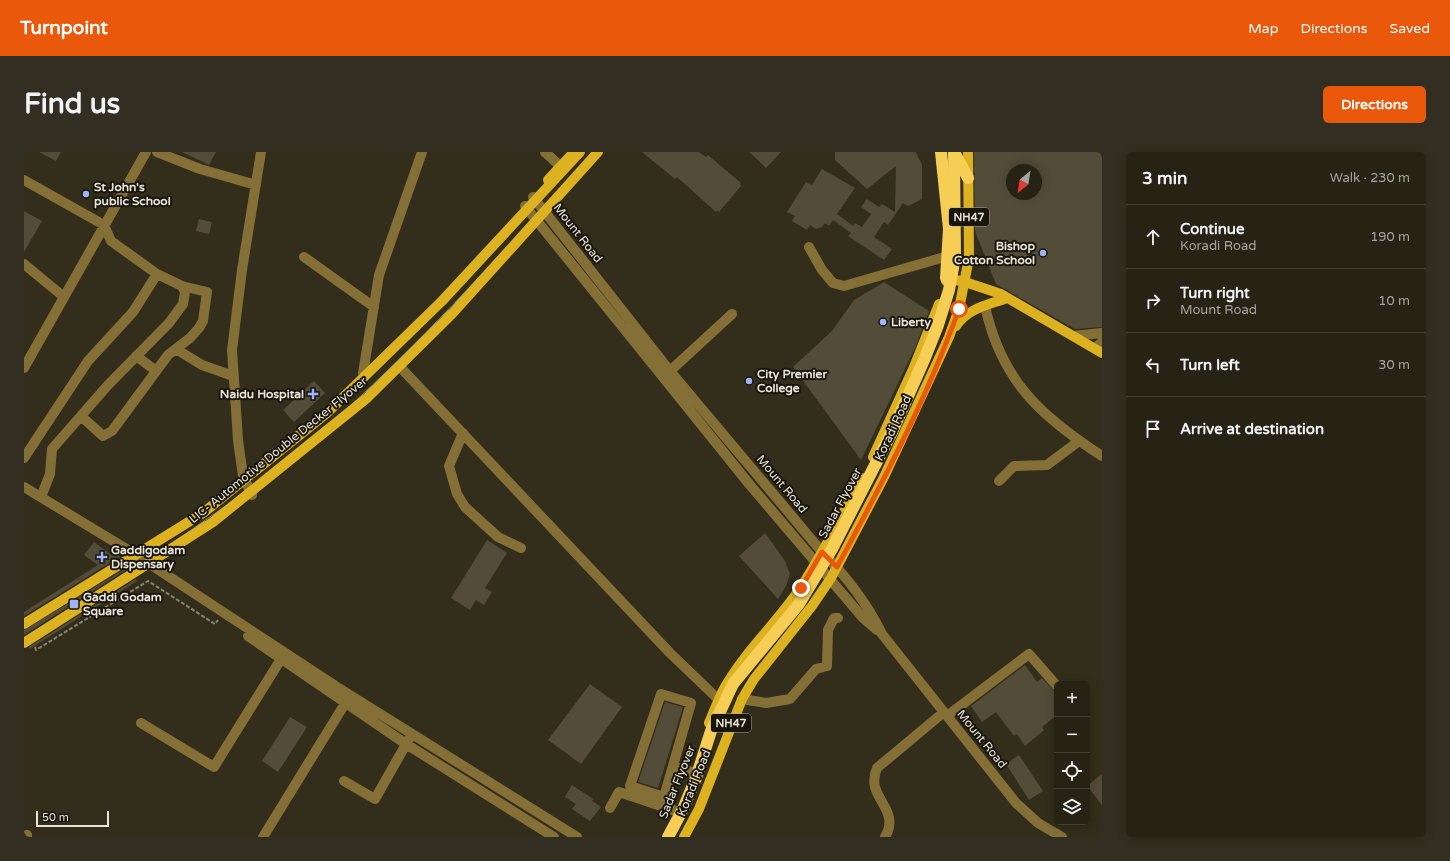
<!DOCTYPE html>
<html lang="en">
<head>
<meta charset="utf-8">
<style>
  body { margin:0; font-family:"Varela Round",sans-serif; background:#322f22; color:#f1f3f6 }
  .controls { position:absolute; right:12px; bottom:12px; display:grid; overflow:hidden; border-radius:6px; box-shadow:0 2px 10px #0003 }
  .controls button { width:36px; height:36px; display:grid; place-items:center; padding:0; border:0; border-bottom:1px solid #423f34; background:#262214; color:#f1f3f6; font:20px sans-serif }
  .compass { position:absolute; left:982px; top:12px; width:36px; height:36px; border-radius:50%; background:#262214; box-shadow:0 2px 10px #0003; rotate:210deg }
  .scale { position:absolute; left:12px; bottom:10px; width:73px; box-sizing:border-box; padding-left:4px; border:2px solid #e8e4d9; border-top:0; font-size:11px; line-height:14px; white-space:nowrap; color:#e8e4d9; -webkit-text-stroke:3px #18150d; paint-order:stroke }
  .stop { position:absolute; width:12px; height:12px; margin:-9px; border:3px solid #ea580c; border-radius:50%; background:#fff }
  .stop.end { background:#ea580c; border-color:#fff; box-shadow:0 1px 4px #0008 }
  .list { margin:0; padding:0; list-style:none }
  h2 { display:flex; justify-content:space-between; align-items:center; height:52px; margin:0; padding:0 16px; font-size:17px }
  h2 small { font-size:13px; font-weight:400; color:#a4a4a0 }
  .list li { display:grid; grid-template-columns:26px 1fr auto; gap:12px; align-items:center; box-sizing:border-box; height:64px; padding:0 16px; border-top:1px solid #423f34 }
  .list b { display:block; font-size:15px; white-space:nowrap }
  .list p { margin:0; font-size:13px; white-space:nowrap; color:#a4a4a0 }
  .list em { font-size:13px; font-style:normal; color:#a4a4a0 }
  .icon { flex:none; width:22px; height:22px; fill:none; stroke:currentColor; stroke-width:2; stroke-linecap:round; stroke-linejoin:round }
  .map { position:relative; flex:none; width:1078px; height:685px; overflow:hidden; border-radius:6px }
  header { display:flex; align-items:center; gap:24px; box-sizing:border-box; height:56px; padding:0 20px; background:#ea580c; color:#fff }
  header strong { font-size:19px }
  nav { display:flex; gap:22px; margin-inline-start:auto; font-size:14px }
  .intro { display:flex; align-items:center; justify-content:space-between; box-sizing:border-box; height:96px; padding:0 24px }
  h1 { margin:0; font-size:28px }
  .button { padding:10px 18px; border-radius:6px; background:#ea580c; color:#fff; font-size:14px; font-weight:700 }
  main { display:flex; gap:24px; padding:0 24px }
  aside { flex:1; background:#262214; border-radius:6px; box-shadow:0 2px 10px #0003 }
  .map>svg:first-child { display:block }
  .building { fill:#534c39; fill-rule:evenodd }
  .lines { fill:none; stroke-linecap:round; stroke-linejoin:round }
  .path { stroke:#888375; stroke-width:2; stroke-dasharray:4 2; stroke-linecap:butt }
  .minor { stroke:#847037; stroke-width:10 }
  .major { stroke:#dcb221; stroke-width:10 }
  .highway { stroke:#f6ce56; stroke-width:12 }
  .rail-casing { stroke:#9a9688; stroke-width:4.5 }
  .rail { stroke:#18150d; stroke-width:3; stroke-dasharray:9; stroke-linecap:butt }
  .major-bridge { stroke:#dcb221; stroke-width:10 }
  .highway-bridge { stroke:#f6ce56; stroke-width:12 }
  .route { stroke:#ea580c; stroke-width:5 }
  .poi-dot { fill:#9db4fd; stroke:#18150d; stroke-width:1.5 }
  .labels { text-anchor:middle; stroke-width:4; stroke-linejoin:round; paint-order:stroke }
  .shield { fill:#18150d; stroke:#aaa69c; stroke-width:1 }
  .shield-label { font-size:11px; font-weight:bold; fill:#e8e4d9 }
  .poi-label { font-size:12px; font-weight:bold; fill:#e8e4d9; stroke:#18150d; text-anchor:start }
  .street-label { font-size:12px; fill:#e8e4d9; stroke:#18150d }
</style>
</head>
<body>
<header>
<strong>Turnpoint</strong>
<nav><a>Map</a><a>Directions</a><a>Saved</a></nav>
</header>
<div class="intro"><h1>Find us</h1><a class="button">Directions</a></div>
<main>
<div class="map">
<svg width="1078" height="685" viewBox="0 0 1078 685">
  <rect width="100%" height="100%" fill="#332d1b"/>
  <path class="building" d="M15 0H37L32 9Z
    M158 0H192L185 13Z
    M618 0H675L682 5 684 3 717 31 716 32 717 34 695 60 693 58 692 60 653 25 651 27Z
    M725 0H757L742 16Z
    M811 0H892L898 13V47L884 54 879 51 864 73 860 70 850 85 868 97 860 108 824 84 827 81 809 68 805 74 801 71 798 75 792 77 786 73 783 78 768 69 771 64 763 60 782 30 788 33 798 17 831 36 813 62 829 74 831 71 838 75 847 62 837 55 843 47 855 55 858 52 871 60 872 14 843 37 811 8Z
    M950 0H1078V175L1051 177 972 132 951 79ZM988 18H1012V42H988Z
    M0 59 18 69 0 100Z
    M175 67 188 70 185 82 172 79Z
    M860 130 905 159 891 196 837 308 769 215 808 179 830 148Z
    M290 229 301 241 270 270 259 258Z
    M741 381 761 409 766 422 762 434 754 447 715 404Z
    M463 388 483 401 461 436 468 440 460 453 452 448 446 458 427 446Z
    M70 390 89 404 95 400 97 404 0 464V460L74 413 60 403Z
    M104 415 105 416 0 483V478Z
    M112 427 113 429 6 497 5 495Z
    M1001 513 1013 530 1018 526 1033 542V563L1018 575 1020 578 1001 594 993 582 990 584 972 560 958 570 947 554Z
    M566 532 598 555 557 612 524 588Z
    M641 550 659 555 634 636 614 630Z
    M266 565 283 575 254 620 238 609Z
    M995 603 1019 639 1005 648 982 612Z
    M1078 622V653L1063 634Z
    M548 633 569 647 568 649 577 655 566 669 548 657 552 652 541 645Z"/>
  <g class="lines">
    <path class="path" d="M11 495 12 498 124 429 191 472 194 468"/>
    <path class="minor" d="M133 0 176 17 232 33
      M521 0 536 14
      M0 28 80 73 87 89 133 122 109 160 64 209 0 306
      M509 45 646 219 798 400C822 424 843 451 858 482L992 651 1014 671 1038 685
      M501 54 726 333 839 466 853 478
      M785 95 798 118 809 131 820 134 924 104
      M280 105 350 155
      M0 112 40 145
      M961 154C977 228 1016 264 1078 304
      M1049 184 1078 181
      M1071 196 1078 190
      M152 197 178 213 209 224
      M112 204 131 218
      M0 216 122 0
      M377 216 646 501 695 548
      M646 219 708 162
      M339 221 355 123 398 0
      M57 264 79 284 88 279 144 203 166 186 175 176 179 169 183 140 158 134
      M439 281 425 314 433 342 441 355 474 385 497 396
      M975 329 990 314 1023 313 1055 289
      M0 335 109 401 313 535 553 685
      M228 343 219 324 214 288 208 198 218 118 237 0
      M17 345 26 322 28 297 84 233 145 171 159 152 161 140 158 134 133 122
      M224 484 382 592 530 685
      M637 542 667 551 640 645 606 634Z
      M718 547 742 551 766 547 792 517 803 514 804 478 810 466H814
      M923 564 1005 502 1033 534
      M117 571 190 615 257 507
      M649 614 668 620
      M320 629 351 647 385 587
      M586 656 595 640 652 659
      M0 685 3 683V685
      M239 685 325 545
      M861 685C878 656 840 646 853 616L920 560"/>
    <path class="major" d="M524 28 550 0
      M922 129V126L941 130 977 142 1078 201
      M932 174C944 156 964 153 983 146
      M849 305 890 215 915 152
      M685 571C690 559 695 546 701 535 722 498 754 470 777 435 800 400 818 363 838 326
      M660 685 675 657 718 547 730 527 788 454 807 426 860 325 925 185 935 157 945 106 944 0"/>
    <path class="highway" d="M917 0 925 77 922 126
      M930 0 944 26"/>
    <g class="rail-casing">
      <path id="rail" d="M0 488C104 422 208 359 302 278 399 193 485 96 571 0"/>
    </g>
    <use href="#rail" class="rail"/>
    <path class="major-bridge" d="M0 472 179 361 304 260 418 149 556 0
      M0 491 189 370 343 246 428 162 574 0"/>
    <path class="highway-bridge" d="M644 685 659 657 672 626 687 579 709 532 775 452 808 397 868 280 900 208 914 173 925 138 931 105 930 0"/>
  </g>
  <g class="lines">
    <path class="route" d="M777 436 798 400 813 415C858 332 903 246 935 157"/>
  </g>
  <g class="poi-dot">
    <circle cx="62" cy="42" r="4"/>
    <circle cx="1019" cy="101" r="4"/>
    <circle cx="859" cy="170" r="4"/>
    <circle cx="725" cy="229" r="4"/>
    <path d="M287 236h4v4h4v4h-4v4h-4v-4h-4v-4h4z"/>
    <path d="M76 399h4v4h4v4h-4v4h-4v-4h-4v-4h4z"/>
    <rect x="45" y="447" width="10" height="10" rx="2"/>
  </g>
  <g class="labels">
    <g class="shield">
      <rect x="925" y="56" width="40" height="18" rx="3"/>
      <rect x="687" y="562" width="40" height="18" rx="3"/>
    </g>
    <g class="shield-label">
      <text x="945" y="69">NH47</text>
      <text x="707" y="575">NH47</text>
    </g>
    <g class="poi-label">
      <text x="70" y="39">St John's<tspan x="70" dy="14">public School</tspan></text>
      <text x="1011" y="98" text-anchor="end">Bishop<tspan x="1011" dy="14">Cotton School</tspan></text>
      <text x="867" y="174">Liberty</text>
      <text x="733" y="226">City Premier<tspan x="733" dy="14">College</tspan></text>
      <text x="280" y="246" text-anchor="end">Naidu Hospital</text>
      <text x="87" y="402">Gaddigodam<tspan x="87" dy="14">Dispensary</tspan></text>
      <text x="59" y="449">Gaddi Godam<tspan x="59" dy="14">Square</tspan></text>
    </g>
    <g class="street-label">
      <text transform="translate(554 81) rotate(52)" y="4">Mount Road</text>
      <text transform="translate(869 276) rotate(-65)" y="4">Koradi Road</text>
      <text transform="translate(254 298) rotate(-39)" y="4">LIC- Automotive Double Decker Flyover</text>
      <text transform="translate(758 332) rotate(50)" y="4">Mount Road</text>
      <text transform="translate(816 351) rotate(-62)" y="4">Sadar Flyover</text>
      <text transform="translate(958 587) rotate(51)" y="4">Mount Road</text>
      <text transform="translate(653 630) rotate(-68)" y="4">Sadar Flyover</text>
      <text transform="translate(670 631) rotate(-68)" y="4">Koradi Road</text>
    </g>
  </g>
</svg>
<div class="controls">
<button>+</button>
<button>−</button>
<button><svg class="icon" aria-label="locate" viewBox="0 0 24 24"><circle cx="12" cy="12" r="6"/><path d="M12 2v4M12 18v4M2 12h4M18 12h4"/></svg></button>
<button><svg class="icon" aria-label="layers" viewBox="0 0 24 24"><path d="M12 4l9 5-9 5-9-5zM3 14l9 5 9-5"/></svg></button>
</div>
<svg class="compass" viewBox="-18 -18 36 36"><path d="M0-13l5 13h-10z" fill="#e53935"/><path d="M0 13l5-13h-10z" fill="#a4a4a0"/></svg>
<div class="scale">50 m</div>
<div class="stop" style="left:935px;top:157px"></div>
<div class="stop end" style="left:777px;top:436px"></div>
</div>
<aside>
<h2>3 min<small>Walk · 230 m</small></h2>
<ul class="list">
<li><svg class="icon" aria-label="ahead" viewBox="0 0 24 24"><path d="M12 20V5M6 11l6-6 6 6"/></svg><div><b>Continue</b><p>Koradi Road</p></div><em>190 m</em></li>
<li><svg class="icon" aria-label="right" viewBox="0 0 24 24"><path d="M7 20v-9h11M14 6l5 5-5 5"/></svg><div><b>Turn right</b><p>Mount Road</p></div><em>10 m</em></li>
<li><svg class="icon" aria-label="left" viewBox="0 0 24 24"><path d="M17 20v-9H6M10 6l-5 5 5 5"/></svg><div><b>Turn left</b></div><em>30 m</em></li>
<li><svg class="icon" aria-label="arrive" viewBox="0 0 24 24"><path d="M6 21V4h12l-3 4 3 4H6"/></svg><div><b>Arrive at destination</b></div></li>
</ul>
</aside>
</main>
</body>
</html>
